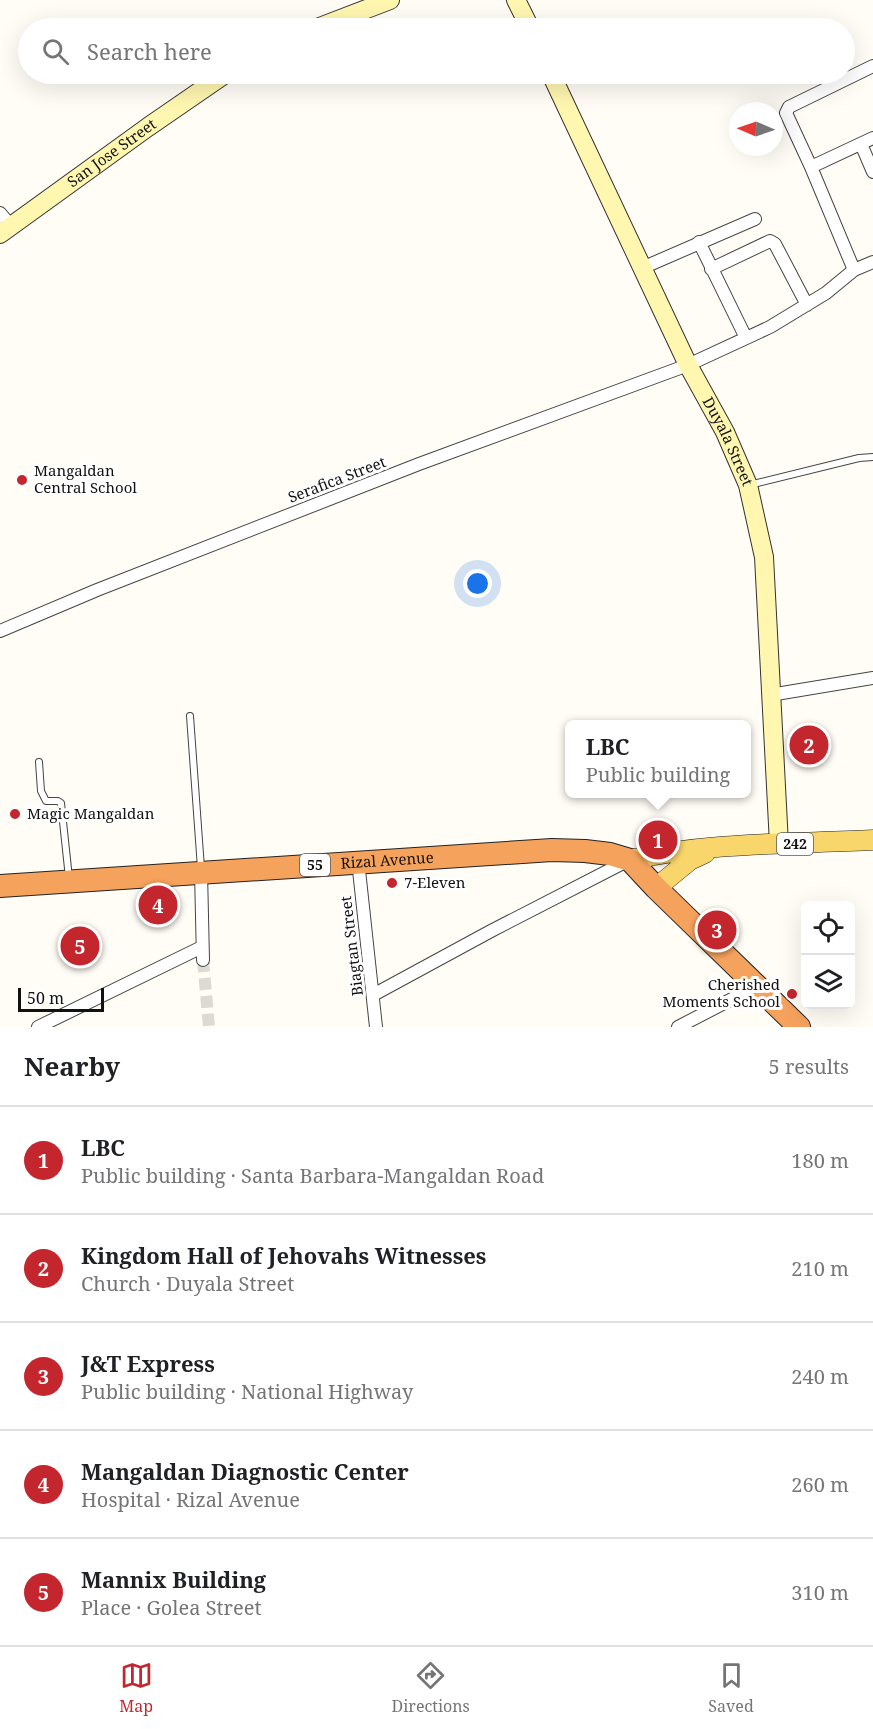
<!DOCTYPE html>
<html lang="en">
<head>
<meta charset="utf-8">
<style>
  body { margin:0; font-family:"Noto Serif",serif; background:#f2f2f2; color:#202124 }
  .controls { position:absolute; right:18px; bottom:18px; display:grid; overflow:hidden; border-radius:9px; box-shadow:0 6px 24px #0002 }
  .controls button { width:54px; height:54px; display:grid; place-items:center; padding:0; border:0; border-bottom:2px solid #e0e0e0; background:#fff; color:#202124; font:30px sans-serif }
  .compass { position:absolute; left:729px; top:102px; width:54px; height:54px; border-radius:50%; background:#fff; box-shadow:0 6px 24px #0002; rotate:272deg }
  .scale { position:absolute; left:18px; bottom:15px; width:86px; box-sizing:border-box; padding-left:6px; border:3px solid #111; border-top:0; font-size:16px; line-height:21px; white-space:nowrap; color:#111; -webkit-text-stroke:4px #fff; paint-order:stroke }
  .you { position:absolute; left:478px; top:584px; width:21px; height:21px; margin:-15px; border:4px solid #fff; border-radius:50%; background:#1a73e8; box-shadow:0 0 0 9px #1a73e833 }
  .badge { display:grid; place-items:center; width:39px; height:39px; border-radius:50%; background:#c4262e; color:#fff; font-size:20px; font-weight:700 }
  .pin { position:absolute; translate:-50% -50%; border:3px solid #fff; box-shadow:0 2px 6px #0006 }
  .popup { position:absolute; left:565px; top:720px; width:186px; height:78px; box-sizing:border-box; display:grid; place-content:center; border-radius:9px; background:#fff; filter:drop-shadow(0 2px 4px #0005); font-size:20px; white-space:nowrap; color:#757577 }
  .popup b { font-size:22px; color:#202124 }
  .popup::after { content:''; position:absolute; left:50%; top:100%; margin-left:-12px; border:12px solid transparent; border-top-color:#fff }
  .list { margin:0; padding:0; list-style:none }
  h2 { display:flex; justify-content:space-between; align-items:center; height:78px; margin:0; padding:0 24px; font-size:26px }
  h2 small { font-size:20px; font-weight:400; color:#757577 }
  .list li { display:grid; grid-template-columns:39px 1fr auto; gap:18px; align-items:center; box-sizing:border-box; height:108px; padding:0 24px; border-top:2px solid #e0e0e0 }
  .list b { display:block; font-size:22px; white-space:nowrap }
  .list p { margin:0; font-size:20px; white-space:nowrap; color:#757577 }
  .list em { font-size:20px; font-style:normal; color:#757577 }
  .icon { flex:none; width:33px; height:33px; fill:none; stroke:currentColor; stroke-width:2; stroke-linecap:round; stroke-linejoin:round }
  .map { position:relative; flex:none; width:873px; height:1027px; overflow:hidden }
  .search { position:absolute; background:#fff; box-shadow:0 6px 24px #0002; left:18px; right:18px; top:18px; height:66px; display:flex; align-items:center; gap:15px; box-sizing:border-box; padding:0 21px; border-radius:33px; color:#757577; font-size:22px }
  .sheet { height:618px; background:#fff }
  nav { display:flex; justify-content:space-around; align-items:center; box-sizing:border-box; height:84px; border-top:2px solid #e0e0e0; background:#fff; font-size:16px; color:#757577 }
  nav a { display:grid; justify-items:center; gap:3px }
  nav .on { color:#c4262e }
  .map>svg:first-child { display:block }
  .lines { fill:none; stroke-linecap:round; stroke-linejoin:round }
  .street-tunnel { stroke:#dbdad3; stroke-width:12; stroke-dasharray:12 6; stroke-linecap:butt }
  .lane-casing { stroke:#444; stroke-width:8 }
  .street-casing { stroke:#444; stroke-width:14 }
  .secondary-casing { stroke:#333; stroke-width:20 }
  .primary-casing { stroke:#222; stroke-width:21 }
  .highway-casing { stroke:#222; stroke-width:24 }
  .lane { stroke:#fff; stroke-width:6 }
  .street { stroke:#fff; stroke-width:12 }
  .secondary { stroke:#fff6b0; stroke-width:18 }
  .primary { stroke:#f9d66b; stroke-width:20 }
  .highway { stroke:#f5a25d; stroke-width:22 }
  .poi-dot { fill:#c4262e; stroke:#fff; stroke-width:2 }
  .labels { text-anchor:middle; stroke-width:6; stroke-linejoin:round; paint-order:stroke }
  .shield { fill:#fff; stroke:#585858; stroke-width:1.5 }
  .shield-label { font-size:14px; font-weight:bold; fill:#111 }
  .street-label { font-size:15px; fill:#111; stroke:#fff }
  .poi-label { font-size:15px; fill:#111; stroke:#fff; text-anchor:start }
</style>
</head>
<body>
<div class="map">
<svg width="873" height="1027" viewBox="0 0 873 1027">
  <rect width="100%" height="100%" fill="#fffdf5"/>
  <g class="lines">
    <path class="street-tunnel" d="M203 960 209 1027"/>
    <g class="lane-casing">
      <path id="lane" d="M749 485 859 458 873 457
        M190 716 201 868
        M39 762 41 791 46 801H58L61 803 69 878"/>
    </g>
    <g class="street-casing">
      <path id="street" d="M861 144 873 172
        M811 167 873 138
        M0 213 11 226
        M699 242 746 338
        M642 268 755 219
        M711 269 770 241 775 244 807 305
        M854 270 811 167 786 113 789 107 873 66
        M0 631 97 590 419 464 688 365 770 327 826 293 854 270 873 262
        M770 695 873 678
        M358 861 376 1027
        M201 872 203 960
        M373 995 491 931 629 860
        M38 1027 202 947
        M678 1027 757 986"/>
    </g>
    <g class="secondary-casing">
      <g id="secondary">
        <path d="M516 0 530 28"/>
        <path d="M317 28 390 0"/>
        <path id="s1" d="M551 74 688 365 725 432 748 485 764 557 779 844"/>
        <path id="s2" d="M0 234 148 127 225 74"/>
      </g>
    </g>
    <g class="primary-casing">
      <path id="primary" d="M630 860C708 842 792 844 873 840
        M656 888 690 860 705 853"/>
    </g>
    <g class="highway-casing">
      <g id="highway">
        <path id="s3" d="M0 886 552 850 585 851 610 854 630 860 656 888 799 1027"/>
      </g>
    </g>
    <use href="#lane" class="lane"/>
    <use href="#street" class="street"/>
    <use href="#secondary" class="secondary"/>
    <use href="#primary" class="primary"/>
    <use href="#highway" class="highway"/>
  </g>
  <g class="poi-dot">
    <circle cx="22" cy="480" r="6"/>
    <circle cx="15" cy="814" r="6"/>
    <circle cx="392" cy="883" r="6"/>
    <circle cx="792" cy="994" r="6"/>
  </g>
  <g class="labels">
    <g class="shield">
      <rect x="777" y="833" width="36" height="22" rx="4.5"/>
      <rect x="300" y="854" width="30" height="22" rx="4.5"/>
    </g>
    <g class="shield-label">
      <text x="795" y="849">242</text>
      <text x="315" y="870">55</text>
    </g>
    <g class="street-label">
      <text dy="5" stroke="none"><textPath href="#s2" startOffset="138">San Jose Street</textPath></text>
      <text dy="5" stroke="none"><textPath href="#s1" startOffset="408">Duyala Street</textPath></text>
      <text transform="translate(337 480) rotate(-21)" y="5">Serafica Street</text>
      <text dy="5" stroke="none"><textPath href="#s3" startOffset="388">Rizal Avenue</textPath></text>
      <text transform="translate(352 946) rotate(-97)" y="5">Biagtan Street</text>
    </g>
    <g class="poi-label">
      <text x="34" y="476">Mangaldan<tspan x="34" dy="17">Central School</tspan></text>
      <text x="27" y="819">Magic Mangaldan</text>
      <text x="404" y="888">7-Eleven</text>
      <text x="780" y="990" text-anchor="end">Cherished<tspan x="780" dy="17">Moments School</tspan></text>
    </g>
  </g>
</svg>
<div class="controls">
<button><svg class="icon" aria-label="locate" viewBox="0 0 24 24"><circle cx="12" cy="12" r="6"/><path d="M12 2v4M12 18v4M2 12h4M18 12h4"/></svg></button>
<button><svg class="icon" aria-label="layers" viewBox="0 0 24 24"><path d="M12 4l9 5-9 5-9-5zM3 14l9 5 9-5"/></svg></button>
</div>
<svg class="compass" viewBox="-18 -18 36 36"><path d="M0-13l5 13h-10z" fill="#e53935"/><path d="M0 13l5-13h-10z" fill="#757577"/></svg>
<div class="scale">50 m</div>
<div class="you"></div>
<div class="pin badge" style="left:658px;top:840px">1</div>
<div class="popup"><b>LBC</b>Public building</div>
<div class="pin badge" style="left:809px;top:745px">2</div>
<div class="pin badge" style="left:717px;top:930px">3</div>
<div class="pin badge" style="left:158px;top:905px">4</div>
<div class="pin badge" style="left:80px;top:946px">5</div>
<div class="search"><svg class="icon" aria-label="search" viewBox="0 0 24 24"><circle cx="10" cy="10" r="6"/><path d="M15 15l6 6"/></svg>Search here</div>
</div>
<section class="sheet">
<h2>Nearby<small>5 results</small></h2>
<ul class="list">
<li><span class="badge">1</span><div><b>LBC</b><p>Public building · Santa Barbara-Mangaldan Road</p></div><em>180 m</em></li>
<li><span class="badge">2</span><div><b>Kingdom Hall of Jehovahs Witnesses</b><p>Church · Duyala Street</p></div><em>210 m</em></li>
<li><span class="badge">3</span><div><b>J&amp;T Express</b><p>Public building · National Highway</p></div><em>240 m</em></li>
<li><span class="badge">4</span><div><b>Mangaldan Diagnostic Center</b><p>Hospital · Rizal Avenue</p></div><em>260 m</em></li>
<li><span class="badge">5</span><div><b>Mannix Building</b><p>Place · Golea Street</p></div><em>310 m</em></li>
</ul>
</section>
<nav>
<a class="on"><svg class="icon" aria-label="map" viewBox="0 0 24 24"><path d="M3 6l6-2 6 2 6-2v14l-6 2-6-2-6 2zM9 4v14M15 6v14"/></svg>Map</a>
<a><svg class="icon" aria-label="directions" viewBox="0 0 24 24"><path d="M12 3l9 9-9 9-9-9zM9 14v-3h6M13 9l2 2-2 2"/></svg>Directions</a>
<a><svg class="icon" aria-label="saved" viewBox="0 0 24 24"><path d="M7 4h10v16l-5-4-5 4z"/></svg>Saved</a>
</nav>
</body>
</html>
